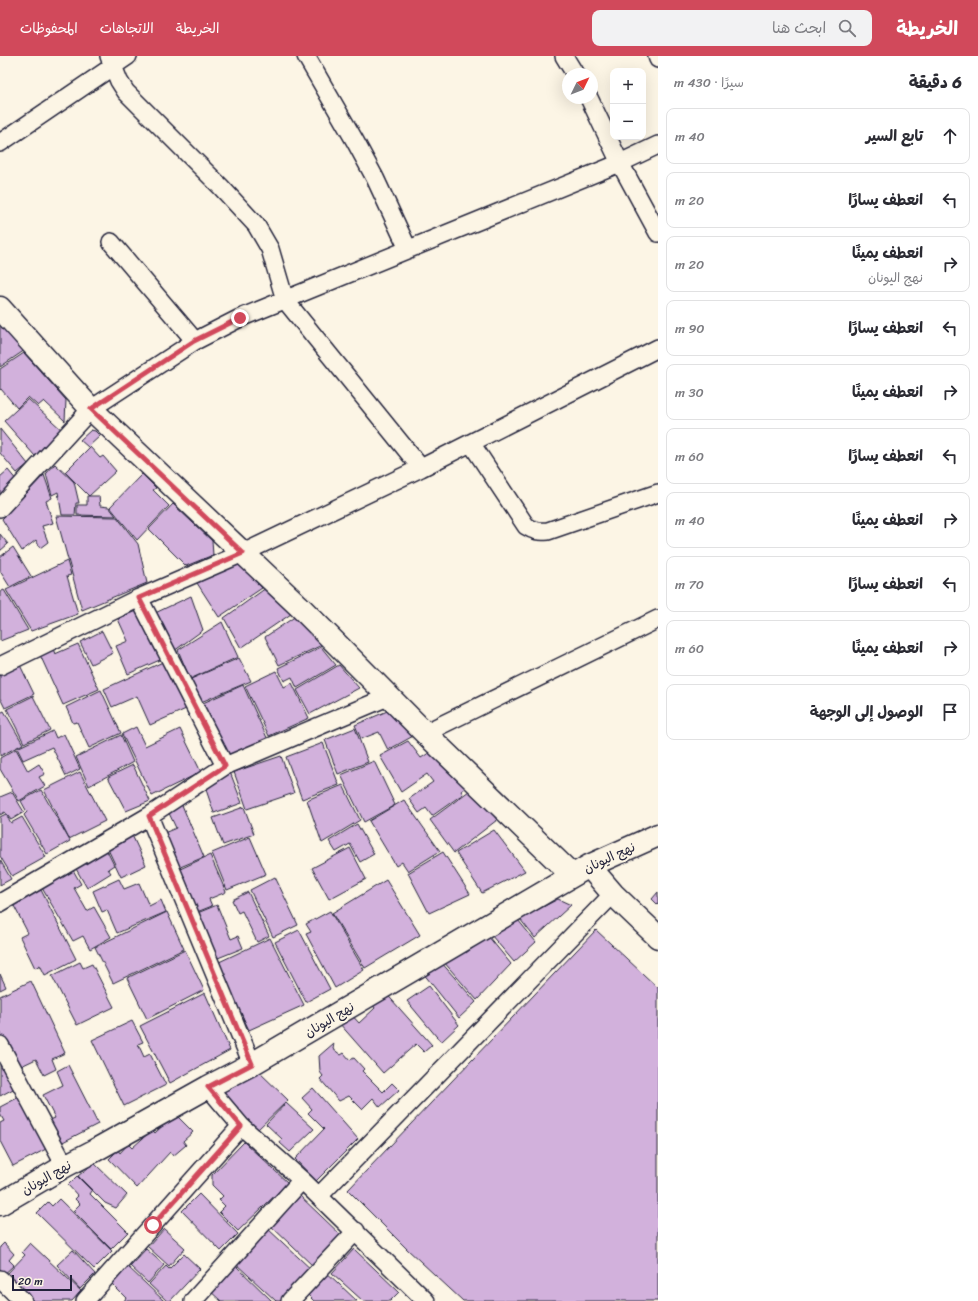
<!DOCTYPE html>
<html lang="ar">
<head>
<meta charset="utf-8">
<style>
  body { margin:0; font-family:Sriracha,"Playpen Sans Arabic",sans-serif; background:#f2f2f3; color:#2b2b33; direction:rtl }
  .controls { position:absolute; right:12px; top:12px; display:grid; overflow:hidden; border-radius:8px; box-shadow:0 4px 16px #0002 }
  .controls button { width:36px; height:36px; display:grid; place-items:center; padding:0; border:0; border-bottom:1px solid #e1e1e2; background:#fff; color:#2b2b33; font:20px sans-serif }
  .compass { position:absolute; left:562px; top:12px; width:36px; height:36px; border-radius:50%; background:#fff; box-shadow:0 4px 16px #0002; rotate:47deg }
  .scale { position:absolute; left:12px; bottom:10px; width:60px; box-sizing:border-box; padding-left:4px; border:2px solid #22223b; border-top:0; font-size:11px; line-height:14px; white-space:nowrap; color:#22223b; -webkit-text-stroke:3px #fcf5e5; paint-order:stroke }
  .stop { position:absolute; width:12px; height:12px; margin:-9px; border:3px solid #d1495b; border-radius:50%; background:#fff }
  .stop.end { background:#d1495b; border-color:#fff; box-shadow:0 1px 4px #0008 }
  .list { margin:0; padding:0; list-style:none }
  h2 { display:flex; justify-content:space-between; align-items:center; height:52px; margin:0; padding:0 16px; font-size:17px }
  h2 small { font-size:13px; font-weight:400; color:#7c7c81 }
  .list li { display:grid; grid-template-columns:26px 1fr auto; gap:12px; align-items:center; box-sizing:border-box; height:56px; margin:0 8px 8px; padding:0 8px; border:1px solid #e1e1e2; border-radius:8px }
  .list b { display:block; font-size:15px; white-space:nowrap }
  .list p { margin:0; font-size:13px; white-space:nowrap; color:#7c7c81 }
  .list em { font-size:13px; font-style:normal; color:#7c7c81 }
  .icon { flex:none; width:22px; height:22px; fill:none; stroke:currentColor; stroke-width:2; stroke-linecap:round; stroke-linejoin:round }
  .map { position:relative; flex:none; width:658px; height:1245px; overflow:hidden; direction:ltr }
  header { display:flex; align-items:center; gap:24px; box-sizing:border-box; height:56px; padding:0 20px; background:#d1495b; color:#fff }
  header strong { font-size:19px }
  nav { display:flex; gap:22px; margin-inline-start:auto; font-size:14px }
  .search { width:280px; height:36px; background:#f2f2f3; display:flex; align-items:center; gap:10px; box-sizing:border-box; padding:0 14px; border-radius:8px; color:#7c7c81; font-size:15px }
  main { display:flex }
  aside { flex:1; background:#fff }
  .map>svg:first-child { display:block }
  .building { fill:#d2b1dc; stroke:#22223b }
  .lines { fill:none; stroke-linecap:round; stroke-linejoin:round }
  .street-casing { stroke:#22223b; stroke-width:20 }
  .secondary-casing { stroke:#22223b; stroke-width:25 }
  .street { stroke:#fcf5e5; stroke-width:17 }
  .secondary { stroke:#fcf5e5; stroke-width:22 }
  .route { stroke:#d1495b; stroke-width:5 }
  .labels { text-anchor:middle; stroke-width:4; stroke-linejoin:round; paint-order:stroke }
  .street-label { font-size:13px; fill:#22223b; stroke:#fcf5e5 }
</style>
</head>
<body>
<header>
<strong>الخريطة</strong>
<div class="search"><svg class="icon" aria-label="search" viewBox="0 0 24 24"><circle cx="10" cy="10" r="6"/><path d="M15 15l6 6"/></svg>ابحث هنا</div>
<nav><a>الخريطة</a><a>الاتجاهات</a><a>المحفوظات</a></nav>
</header>
<main>
<aside>
<h2>6 دقيقة<small>سيرًا · 430 m</small></h2>
<ul class="list">
<li><svg class="icon" aria-label="ahead" viewBox="0 0 24 24"><path d="M12 20V5M6 11l6-6 6 6"/></svg><div><b>تابع السير</b></div><em>40 m</em></li>
<li><svg class="icon" aria-label="left" viewBox="0 0 24 24"><path d="M17 20v-9H6M10 6l-5 5 5 5"/></svg><div><b>انعطف يسارًا</b></div><em>20 m</em></li>
<li><svg class="icon" aria-label="right" viewBox="0 0 24 24"><path d="M7 20v-9h11M14 6l5 5-5 5"/></svg><div><b>انعطف يمينًا</b><p>نهج اليونان</p></div><em>20 m</em></li>
<li><svg class="icon" aria-label="left" viewBox="0 0 24 24"><path d="M17 20v-9H6M10 6l-5 5 5 5"/></svg><div><b>انعطف يسارًا</b></div><em>90 m</em></li>
<li><svg class="icon" aria-label="right" viewBox="0 0 24 24"><path d="M7 20v-9h11M14 6l5 5-5 5"/></svg><div><b>انعطف يمينًا</b></div><em>30 m</em></li>
<li><svg class="icon" aria-label="left" viewBox="0 0 24 24"><path d="M17 20v-9H6M10 6l-5 5 5 5"/></svg><div><b>انعطف يسارًا</b></div><em>60 m</em></li>
<li><svg class="icon" aria-label="right" viewBox="0 0 24 24"><path d="M7 20v-9h11M14 6l5 5-5 5"/></svg><div><b>انعطف يمينًا</b></div><em>40 m</em></li>
<li><svg class="icon" aria-label="left" viewBox="0 0 24 24"><path d="M17 20v-9H6M10 6l-5 5 5 5"/></svg><div><b>انعطف يسارًا</b></div><em>70 m</em></li>
<li><svg class="icon" aria-label="right" viewBox="0 0 24 24"><path d="M7 20v-9h11M14 6l5 5-5 5"/></svg><div><b>انعطف يمينًا</b></div><em>60 m</em></li>
<li><svg class="icon" aria-label="arrive" viewBox="0 0 24 24"><path d="M6 21V4h12l-3 4 3 4H6"/></svg><div><b>الوصول إلى الوجهة</b></div></li>
</ul>
</aside>
<div class="map">
<svg width="658" height="1245" viewBox="0 0 658 1245">
  <rect width="100%" height="100%" fill="#fcf5e5"/>
  <filter id="ink" filterUnits="userSpaceOnUse"><feTurbulence type="fractalNoise" baseFrequency=".025" numOctaves="2"/><feDisplacementMap in="SourceGraphic" scale="8" xChannelSelector="R" yChannelSelector="G"/><feConvolveMatrix kernelMatrix="1 2 1 2 8 2 1 2 1" color-interpolation-filters="sRGB"/></filter>
  <g filter="url(#ink)">
    <path class="building" d="M0 269 25 294 0 311Z
      M24 297 66 344 65 365 44 345 38 350 28 341 17 352 1 333 0 334V313Z
      M28 343 63 375 35 400 4 365Z
      M0 373 28 408 17 417 0 397Z
      M91 374 95 375 100 380 88 391 80 384Z
      M90 391 100 402 103 400 116 415 89 440 65 416Z
      M55 408 74 426 79 447H76L75 459H62L58 436 52 439 46 418Z
      M8 414 17 425 0 439V421Z
      M142 418 156 432 153 434 169 450 137 484 110 451Z
      M44 419 52 442 46 445 53 467 42 470 48 486 40 492 36 484 22 495 2 463Z
      M87 440H99L100 450 109 451 116 460 77 459V449H87Z
      M173 448 212 485 213 499 186 510 149 473Z
      M56 460 117 461 138 488 147 527 82 554Z
      M0 478 8 488 0 495Z
      M13 491 31 520 10 531 0 515V501Z
      M67 505 71 519 67 520 78 558 31 575 6 534Z
      M238 506 262 532 219 561 197 527Z
      M266 532 291 558 241 592 224 562Z
      M4 534 28 574 0 585V536Z
      M191 540 203 574 174 595 151 559Z
      M140 553 162 603 128 618 116 590 128 585 118 563Z
      M296 560 322 589 279 609 265 581Z
      M222 566 238 601 190 623 178 594Z
      M102 575 113 597 91 608 80 586Z
      M78 588 99 633 63 649 40 599 53 593 55 598Z
      M321 591 336 609 297 632 292 621 284 625 278 612Z
      M239 602 251 625 201 646 191 623Z
      M165 605 186 653 150 669 137 640 112 651 104 633Z
      M19 607 34 638 5 652 0 642V617Z
      M339 609 359 632 310 658 297 634Z
      M276 615 284 631 292 627 309 662 269 680 245 630Z
      M243 629 268 684 227 702 203 647Z
      M101 634 121 677 89 692 77 666 73 667 66 651Z
      M33 640 50 674 24 687 7 653Z
      M392 653 415 679 388 694 379 676 361 683 355 669Z
      M4 655 23 688 0 700V657Z
      M136 671 145 690 180 673 201 716 152 740 122 678Z
      M355 672 368 706 338 718 325 684Z
      M53 675 56 682 64 678 80 713 66 720 52 691 23 704 17 692Z
      M121 679 133 706 89 730 76 701Z
      M408 685 421 702 435 693 467 731 461 735 463 738 432 760 426 752 419 757 409 743 433 726 427 718 401 736 380 700Z
      M323 687 339 729 302 743 286 701Z
      M16 693 28 715 39 708 45 718 39 721 45 730 19 745 0 713V702Z
      M281 700 294 737 247 753 234 716Z
      M374 705 395 749 364 766 341 719Z
      M133 709 150 745 126 755 108 721Z
      M80 716 105 765 69 783 44 734Z
      M230 716 242 747 214 757 203 725Z
      M343 729 360 764 322 787 307 744Z
      M473 732 497 764 454 797 430 764Z
      M41 734 70 785 47 798 24 759 27 756 21 745Z
      M12 736 24 756 11 764 5 756 0 759V741Z
      M404 744 440 795 408 815 402 806 396 810 369 765Z
      M182 749 204 801 178 812 164 777 176 772 168 755Z
      M244 751 254 778 223 789 213 762Z
      M6 758 11 767 22 761 46 801 12 820 0 800V761Z
      M357 768 374 798 360 806 350 788 336 796 329 785Z
      M494 774 525 815 482 837 456 797Z
      M131 777 146 809 121 821 106 789Z
      M250 781 266 818 227 834 212 797Z
      M350 792 366 823 329 843 312 812Z
      M106 793 114 809 108 813 111 817 87 832 75 811Z
      M443 796 470 838 429 857 408 817Z
      M210 799 226 836 209 843 212 850 197 856 178 814Z
      M0 804 11 823 0 829Z
      M73 814 81 828 74 832 87 855 94 851 111 881 90 893 83 880 73 885 42 832Z
      M275 821 298 869 273 881 250 834Z
      M119 823 124 833 139 827 149 850 161 844 166 856 117 877 107 854 102 856 93 835Z
      M386 824 420 879 365 912 332 857Z
      M41 834 76 903 45 919 40 909 35 912 20 881 28 877 13 848Z
      M248 836 269 880 257 886 242 855 238 857 232 844Z
      M658 836V849L652 843Z
      M558 843 571 849 535 882 520 863Z
      M217 849 231 883 238 880 243 892 218 902 214 893 210 894 195 858Z
      M330 855 364 914 335 932 306 878 311 876 306 868Z
      M167 856 184 893 113 927 95 891Z
      M518 864 536 886 514 906 491 879Z
      M299 874 330 933 306 946 275 886Z
      M596 874 658 932V1245H463L407 1193 348 1134Z
      M488 880 511 908 477 944 443 905 461 892 466 897Z
      M270 882 304 949 249 974 217 907Z
      M185 894 204 934 147 963 127 922Z
      M440 905 476 946 459 962 423 917Z
      M80 906 83 912 92 908 114 951 77 969 52 920Z
      M0 918 6 931 0 934Z
      M31 925 65 997 52 1003 56 1013 44 1019 36 1003 15 1013 0 983V940Z
      M429 930 459 969 441 986 407 945Z
      M384 935 432 989 424 996 416 988 383 1017 339 967 350 957 359 967 375 952 373 949Z
      M205 937 230 994 170 1027 140 970Z
      M132 965 143 986 138 988 144 1001 150 998 166 1029 124 1050 92 984Z
      M334 987 333 993 341 999 344 997 350 1004 354 1002 364 1013 362 1015 383 1036 392 1027 399 1034 380 1051 373 1042 362 1053 349 1040 339 1045 320 1023 323 1020 320 1016 319 1000Z
      M0 999 17 1031 0 1040Z
      M68 1009 98 1068 55 1090 43 1067 55 1062 43 1039 63 1029 57 1015Z
      M256 1013 288 1044 256 1075 220 1036Z
      M313 1032 358 1083 316 1125 295 1103 324 1073 308 1057 312 1053 302 1042Z
      M25 1038 52 1090 13 1110 0 1085V1067L4 1065 0 1058V1051Z
      M286 1047 314 1073 290 1096 280 1087 282 1083 266 1068Z
      M175 1058 193 1076 183 1085 186 1089 173 1100 170 1096 137 1132 109 1103 118 1094 120 1097 128 1088 132 1092 152 1074 155 1077Z
      M244 1086 288 1127 238 1175 219 1156 225 1150 219 1144 223 1140 212 1129V1119Z
      M94 1107 127 1139 116 1152 105 1147 78 1120Z
      M77 1120 92 1135 90 1138 128 1176 111 1193 73 1155 80 1148 75 1143 78 1140 68 1129Z
      M199 1138 238 1178 221 1195 182 1155Z
      M299 1139 343 1181 314 1211 270 1169Z
      M59 1143 112 1195 94 1213 37 1157 48 1146 52 1150Z
      M267 1172 314 1216 287 1245H276L235 1207Z
      M164 1173 185 1192 169 1210 148 1191Z
      M4 1187 14 1198 9 1204 14 1209 0 1222V1191Z
      M30 1187 81 1235 72 1245H33L6 1219 25 1199 22 1196Z
      M146 1193 164 1209 148 1227 130 1210Z
      M354 1193 399 1236 390 1245H363L332 1217Z
      M73 1194 95 1218 80 1233 57 1209Z
      M184 1198 200 1213 170 1245H167L149 1228 166 1210 169 1213Z
      M234 1208 272 1245H221L209 1234Z
      M127 1210 164 1245H124L126 1242 111 1227Z
      M322 1212 357 1245H314L302 1233Z"/>
    <g class="lines">
      <g class="street-casing">
        <path id="street" d="M109 0 119 25 126 36 221 131 256 169 270 193 285 244 421 412
          M306 0 355 85 375 122 408 193
          M564 0 575 18
          M657 0 658 3
          M589 42 620 107 658 177
          M0 87 128 0
          M111 186 195 285
          M471 387 526 470C534 475 539 476 548 475L658 437
          M0 452 91 353 195 285 240 262 620 107 658 89
          M139 542 225 710
          M0 610 139 542 243 497 421 412 658 292
          M425 677 658 563
          M149 760 252 1008
          M0 847 149 760 225 710 390 640
          M0 989 65 1110
          M208 1031 241 1070 302 1124 426 1245
          M319 1140 613 838
          M0 1223 23 1245
          M85 1245 241 1070
          M193 1245 302 1124
          M290 1245 356 1175"/>
      </g>
      <g class="secondary-casing">
        <path id="secondary" d="M0 252 91 353 300 551 425 677 572 819
          M589 810 613 838 658 881
          M0 1148 65 1110 92 1096 208 1031 252 1008 589 810 658 779"/>
      </g>
      <use href="#street" class="street"/>
      <use href="#secondary" class="secondary"/>
    </g>
  </g>
  <g class="lines" filter="url(#ink)">
    <path class="route" d="M153 1169 241 1070 208 1031 252 1008 149 760 225 710 139 542 243 497 91 353 194 285 240 262"/>
  </g>
  <g class="labels">
    <g class="street-label">
      <text transform="translate(609 801) rotate(-25)" y="5">نهج اليونان</text>
      <text transform="translate(329 963) rotate(-31)" y="5">نهج اليونان</text>
      <text transform="translate(46 1121) rotate(-30)" y="5">نهج اليونان</text>
    </g>
  </g>
</svg>
<div class="controls">
<button>+</button>
<button>−</button>
</div>
<svg class="compass" viewBox="-18 -18 36 36"><path d="M0-13l5 13h-10z" fill="#e53935"/><path d="M0 13l5-13h-10z" fill="#7c7c81"/></svg>
<div class="scale">20 m</div>
<div class="stop" style="left:153px;top:1169px"></div>
<div class="stop end" style="left:240px;top:262px"></div>
</div>
</main>
</body>
</html>
